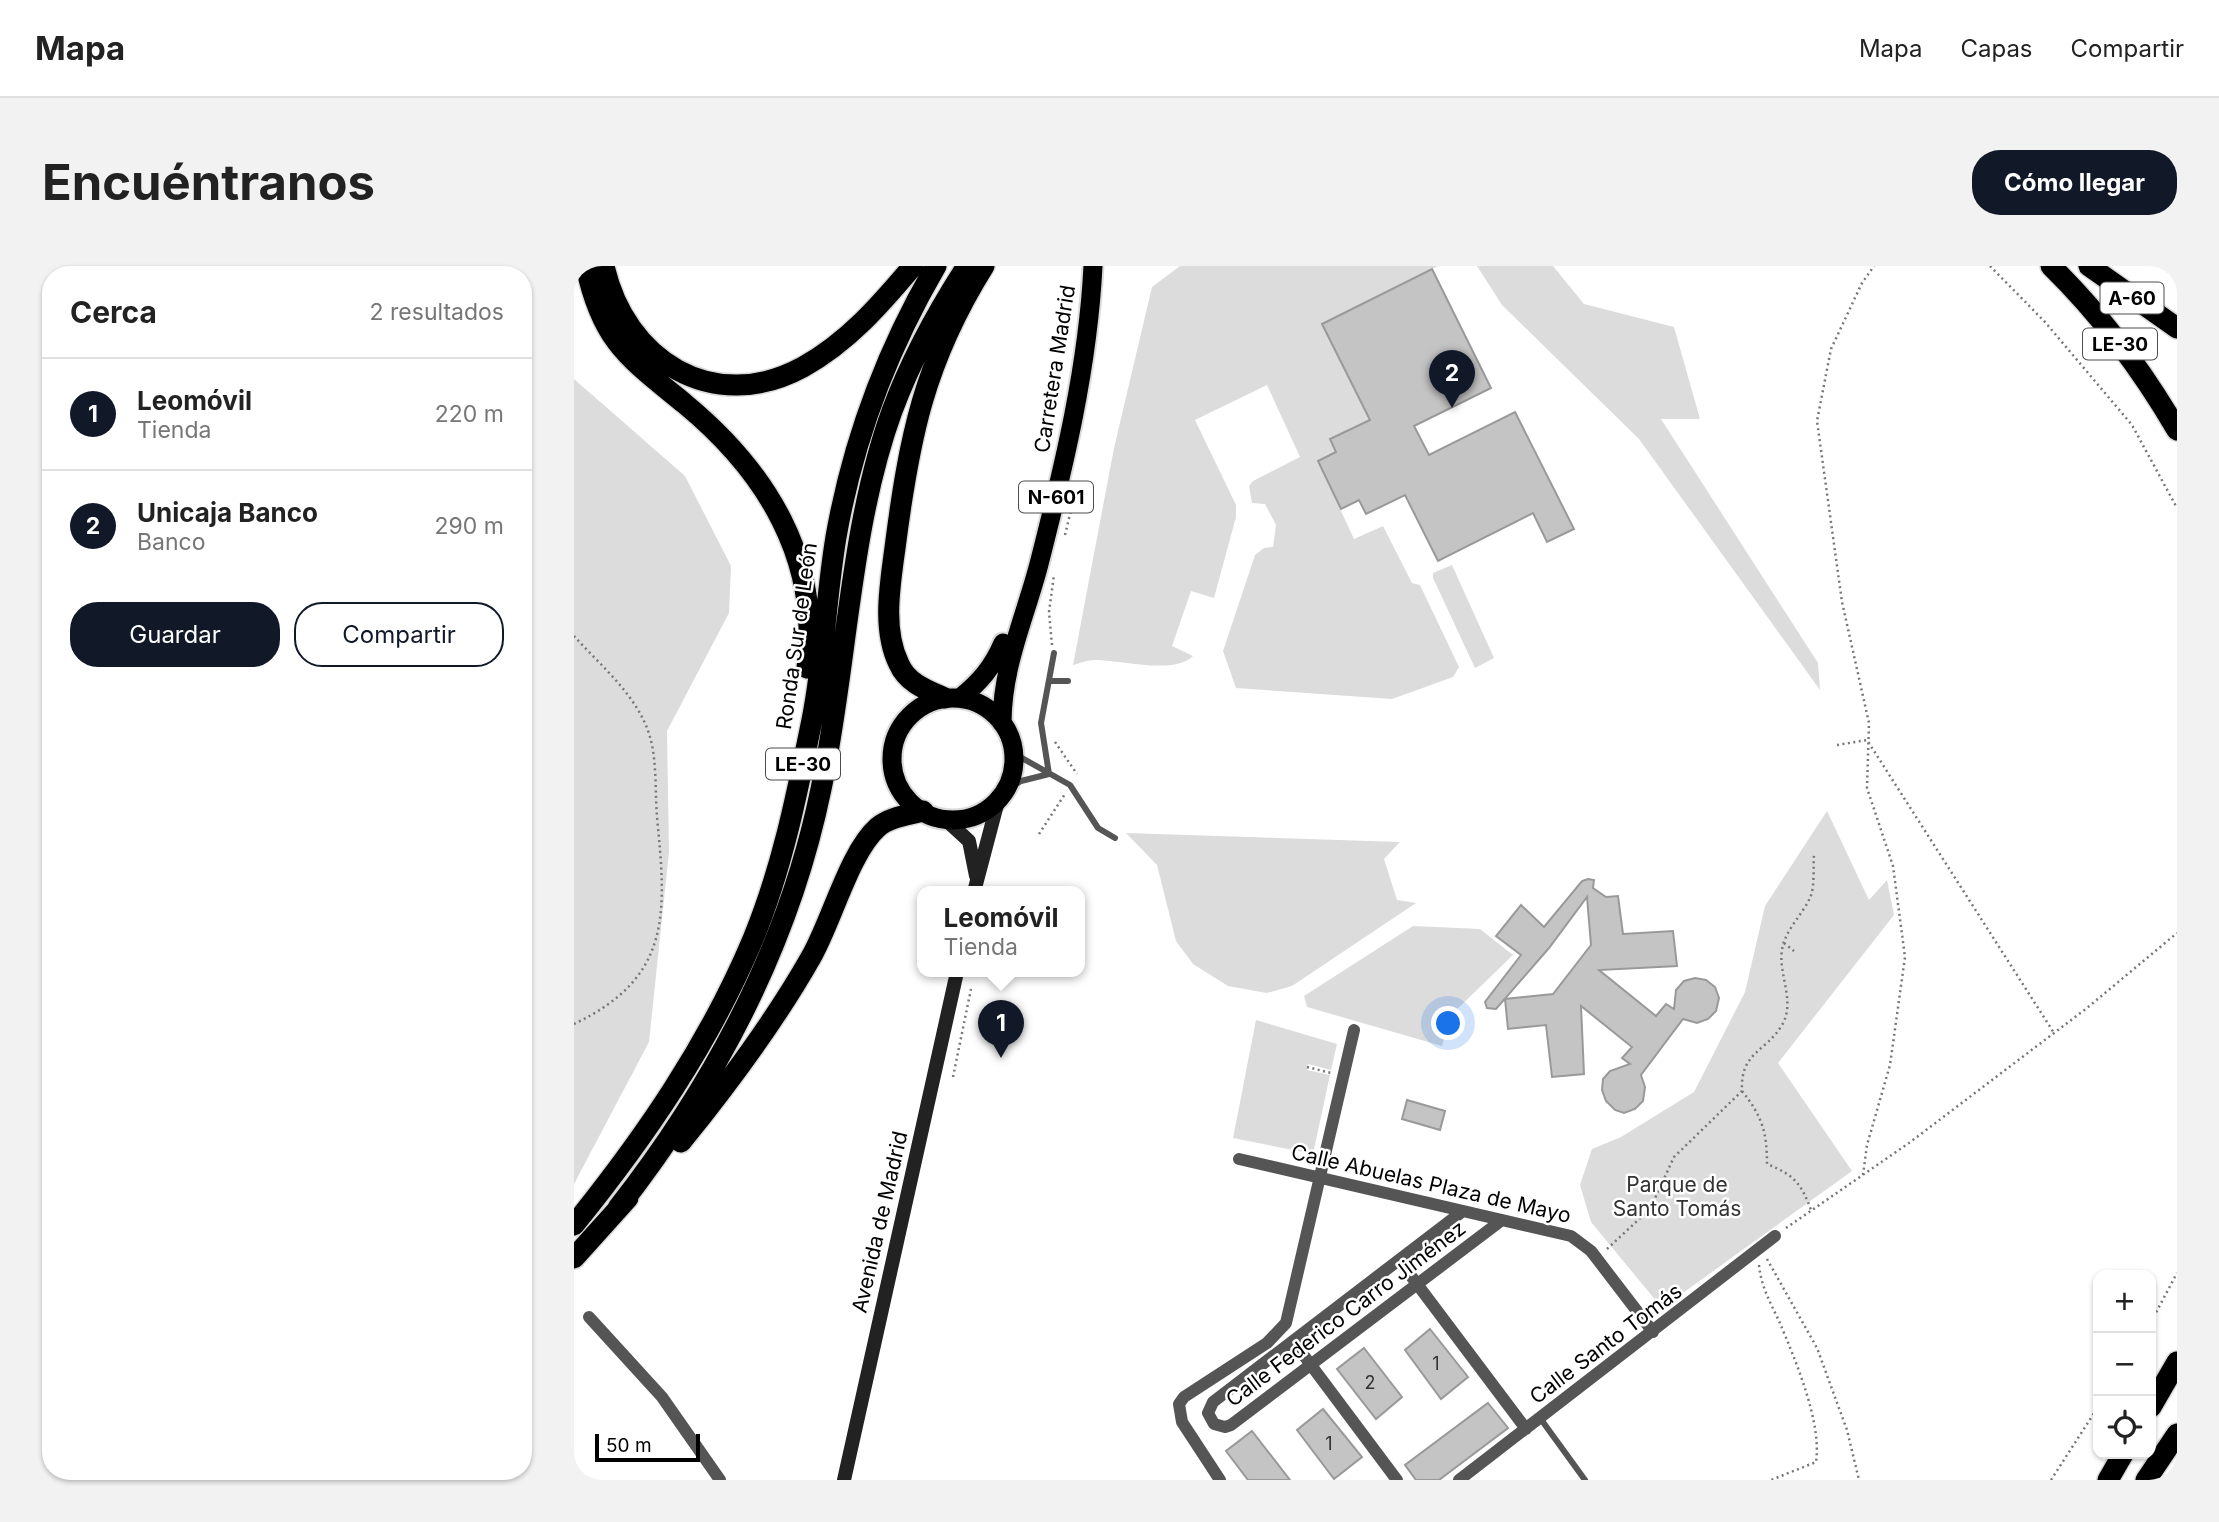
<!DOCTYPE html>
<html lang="es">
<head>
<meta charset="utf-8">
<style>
  body { margin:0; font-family:Inter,sans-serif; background:#f2f2f2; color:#222 }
  .controls { position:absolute; right:21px; bottom:21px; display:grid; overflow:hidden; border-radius:14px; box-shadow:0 2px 5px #0004 }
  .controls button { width:63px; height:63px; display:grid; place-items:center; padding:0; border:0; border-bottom:2px solid #e0e0e0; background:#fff; color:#222; font:35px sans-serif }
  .scale { position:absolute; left:21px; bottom:18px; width:105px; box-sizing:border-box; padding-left:7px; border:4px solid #000; border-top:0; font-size:19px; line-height:24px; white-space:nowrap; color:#000; -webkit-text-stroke:5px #fff; paint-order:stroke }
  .you { position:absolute; left:875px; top:758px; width:24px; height:24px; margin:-18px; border:5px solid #fff; border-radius:50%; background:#1a73e8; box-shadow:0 0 0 10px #1a73e833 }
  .badge { display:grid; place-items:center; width:46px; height:46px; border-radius:50%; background:#111827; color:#fff; font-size:23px; font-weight:700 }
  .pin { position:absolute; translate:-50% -58px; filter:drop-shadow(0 2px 4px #0008) }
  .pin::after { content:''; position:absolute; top:37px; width:24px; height:21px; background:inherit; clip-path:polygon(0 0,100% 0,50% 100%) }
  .popup { position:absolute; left:343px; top:620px; width:168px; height:91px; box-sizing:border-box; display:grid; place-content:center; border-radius:14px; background:#fff; filter:drop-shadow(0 2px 5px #0005); font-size:23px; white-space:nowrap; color:#767676 }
  .popup b { font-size:26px; color:#222 }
  .popup::after { content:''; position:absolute; left:50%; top:100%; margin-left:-14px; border:14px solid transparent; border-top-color:#fff }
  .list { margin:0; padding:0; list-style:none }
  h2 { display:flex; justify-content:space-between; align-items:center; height:91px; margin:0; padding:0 28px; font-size:30px }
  h2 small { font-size:23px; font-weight:400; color:#767676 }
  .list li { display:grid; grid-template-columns:46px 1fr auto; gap:21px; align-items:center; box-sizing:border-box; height:112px; padding:0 28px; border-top:2px solid #e0e0e0 }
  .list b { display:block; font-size:26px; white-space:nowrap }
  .list p { margin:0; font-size:23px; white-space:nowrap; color:#767676 }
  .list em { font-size:23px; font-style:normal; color:#767676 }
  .actions { display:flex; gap:14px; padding:21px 28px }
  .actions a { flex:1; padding:16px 0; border:2px solid #111827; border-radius:28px; text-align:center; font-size:24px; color:#111827 }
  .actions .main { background:#111827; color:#fff }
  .icon { flex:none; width:38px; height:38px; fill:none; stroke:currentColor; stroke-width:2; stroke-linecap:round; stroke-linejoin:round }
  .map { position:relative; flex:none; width:1603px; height:1214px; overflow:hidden; border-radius:28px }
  header { display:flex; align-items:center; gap:42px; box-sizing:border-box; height:98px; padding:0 35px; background:#fff; border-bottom:2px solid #e0e0e0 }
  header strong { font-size:33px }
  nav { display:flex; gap:38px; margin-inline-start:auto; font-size:24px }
  .intro { display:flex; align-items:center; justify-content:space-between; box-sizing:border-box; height:168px; padding:0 42px }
  h1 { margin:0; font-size:49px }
  .button { padding:18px 32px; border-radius:28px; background:#111827; color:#fff; font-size:24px; font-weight:700 }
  main { display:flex; gap:42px; padding:0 42px }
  aside { flex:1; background:#fff; border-radius:28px; box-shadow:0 2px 5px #0004 }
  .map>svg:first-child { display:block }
  .green { fill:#dcdcdc }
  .building { fill:#c4c4c4; stroke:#999; stroke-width:2 }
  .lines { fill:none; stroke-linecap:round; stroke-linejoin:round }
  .trunk-casing { stroke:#dbdbdb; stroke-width:23 }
  .motorway-casing { stroke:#dbdbdb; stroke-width:24 }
  .path { stroke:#777; stroke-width:2.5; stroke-dasharray:2 3.5; stroke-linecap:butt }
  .service { stroke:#555; stroke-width:6 }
  .minor { stroke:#555; stroke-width:12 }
  .secondary { stroke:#222; stroke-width:14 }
  .trunk { stroke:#000; stroke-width:19 }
  .motorway { stroke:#000; stroke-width:21 }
  .labels { text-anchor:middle; stroke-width:5; stroke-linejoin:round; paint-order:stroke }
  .number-label { font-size:18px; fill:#313131 }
  .shield { fill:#fff; stroke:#4c4c4c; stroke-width:2 }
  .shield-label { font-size:19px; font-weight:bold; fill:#000 }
  .street-label { font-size:21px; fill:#000; stroke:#fff }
  .park-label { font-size:21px; fill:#333; stroke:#fff }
</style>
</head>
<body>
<header>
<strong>Mapa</strong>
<nav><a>Mapa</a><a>Capas</a><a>Compartir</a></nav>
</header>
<div class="intro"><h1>Encuéntranos</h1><a class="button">Cómo llegar</a></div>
<main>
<aside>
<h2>Cerca<small>2 resultados</small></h2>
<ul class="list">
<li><span class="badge">1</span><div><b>Leomóvil</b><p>Tienda</p></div><em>220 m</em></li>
<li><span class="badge">2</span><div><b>Unicaja Banco</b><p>Banco</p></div><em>290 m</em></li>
</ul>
<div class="actions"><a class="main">Guardar</a><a>Compartir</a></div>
</aside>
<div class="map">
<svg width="1603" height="1214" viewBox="0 0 1603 1214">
  <rect width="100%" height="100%" fill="#fff"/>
  <path class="green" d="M606 0H864L748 58 796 154 756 173 762 186 744 195 780 273 809 260 838 317 846 319 885 401 879 411 818 433 662 422 649 385 681 289 690 282 699 281 702 259 691 238 678 237 675 220 679 215 726 191 693 119 621 154 662 239V251L640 332 617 325 598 380 619 390C601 409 547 394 521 394 514 394 506 397 499 399L540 182 578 21Z
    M903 0H979L1010 38 1100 61 1126 153H1087L1244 397 1246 424 1065 173 928 39Z
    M0 113 111 210 157 300 155 347 93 465 95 586 75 776 0 918Z
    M878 299 920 392 901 402 859 312V307Z
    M1253 545 1295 634 1313 614 1320 649 1204 797 1278 905 1088 1042 1017 956 1006 919 1018 883 1047 871 1120 826 1171 726 1191 640Z
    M552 567 826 576 810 593 823 634 842 637 718 720 693 727 654 720 619 698 602 675 583 599Z
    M839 660 906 663 939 689 877 749 868 780 733 741 730 730Z
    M682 754 763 778 757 804 734 798 733 804 756 809 739 888 659 872Z"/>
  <path class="building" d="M858 3 917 122 840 160 855 189 941 146 1000 263 973 276 959 247 864 295 831 229 792 248 785 234 767 243 744 195 762 186 756 173 796 154 748 58Z
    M1014 613 1020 614 1019 622 1032 631 1044 630 1049 668 1099 665 1103 700 1025 704 1082 750 1092 738 1100 743 1102 724 1110 715 1121 712 1132 714 1141 721 1145 732 1142 745 1134 753 1123 757 1109 753 1067 809 1071 821 1069 835 1061 843 1050 847 1041 844 1032 835 1028 824 1029 813 1036 805 1056 798 1048 792 1058 781 1007 740 1010 808 978 811 972 759 934 763 931 733 979 728 1017 679 1013 631 975 682 922 743 913 742 911 736 947 689 922 670 947 639 970 661 1008 615Z
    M833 834 871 845 866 864 828 853Z
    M856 1063 894 1111 867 1133 831 1084Z
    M790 1082 828 1131 802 1153 763 1103Z
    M914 1137 934 1162 865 1214H842L831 1199Z
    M749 1143 788 1191 760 1213 723 1164Z
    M678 1165 716 1214H674L652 1185Z"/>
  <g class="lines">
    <g class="trunk-casing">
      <path id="trunk" d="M386 432C406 416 419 401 429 377
        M318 493a61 61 0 1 1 122 0a61 61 0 1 1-122 0Z
        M428 457C428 400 451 352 465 298 490 200 514 101 519 0"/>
    </g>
    <g class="motorway-casing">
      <path id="motorway" d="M12 0C28 76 55 92 111 138 192 205 247 293 233 402
        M30 0C51 94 139 150 229 101 274 76 306 39 339 0
        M1477 0C1527 49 1568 104 1603 164
        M1515 0 1603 62
        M371 432C353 424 333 417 325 398 308 364 316 319 321 282 335 172 350 96 410 0
        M107 876C154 818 199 758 236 693 257 658 275 586 304 561 316 551 334 549 349 545
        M44 942C141 818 215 679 247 523 273 401 275 263 318 145 337 94 363 46 393 0
        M0 959C71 871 135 778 179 673 208 603 223 528 238 454 250 394 252 331 262 271 279 174 313 84 362 0
        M0 992 54 932
        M1577 1141 1603 1096
        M1534 1214 1549 1188
        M1572 1214 1603 1168"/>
    </g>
    <path class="path" d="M1416 0 1471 56 1558 159 1603 242
      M491 269 504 215
      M0 370C27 400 65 431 76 471 83 495 81 526 83 551 92 646 99 711 0 758
      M478 379 475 346 480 309
      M481 476 503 508
      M1263 479 1293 474 1480 767
      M465 568 491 528
      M1210 677 1220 685
      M733 801 757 807
      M379 811 397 723
      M1168 825C1188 850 1193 866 1193 898 1220 909 1227 917 1237 944
      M1289 909 1293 879 1316 799 1331 691 1319 600 1293 522 1295 457 1268 336 1243 155 1257 83 1288 17 1300 0
      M1212 962 1335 877 1513 742 1603 667
      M1033 983 1076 943 1100 891 1168 825C1166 786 1192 786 1208 759 1222 735 1204 709 1208 684 1210 666 1228 649 1236 632 1241 621 1239 602 1240 589
      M1193 993 1243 1082 1273 1164 1285 1214
      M1185 999C1187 1020 1196 1036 1205 1055 1221 1093 1248 1156 1242 1196L1197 1214
      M1577 1056 1603 1007
      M1477 1214 1524 1141"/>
    <path class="service" d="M476 415H494
      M439 487 496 519 524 562 541 572
      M475 508 467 457 480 387
      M434 523 447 515 475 508
      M966 1152 1011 1214"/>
    <path class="minor" d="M665 893 997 970 1017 985 1079 1066
      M889 945 639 1136 634 1147 640 1158 651 1161 657 1159 928 954
      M825 994 952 1163
      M15 1051 88 1131 146 1214
      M719 1075 823 1214
      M646 1214 608 1156 605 1138 610 1131 693 1077 712 1057 780 764
      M885 1214 1201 970"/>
    <path class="secondary" d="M371 553 395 575 402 610
      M400 626 424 535
      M270 1214 383 706"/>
    <use href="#trunk" class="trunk"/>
    <use href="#motorway" class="motorway"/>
  </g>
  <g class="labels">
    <g class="number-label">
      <text x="862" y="1104">1</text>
      <text x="796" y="1123">2</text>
      <text x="755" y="1184">1</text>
    </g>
    <g class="shield">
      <rect x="1526.5" y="16.5" width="63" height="31" rx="5"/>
      <rect x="1509" y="62.5" width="74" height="31" rx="5"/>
      <rect x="445" y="215.5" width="74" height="31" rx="5"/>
      <rect x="192" y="482.5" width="74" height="31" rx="5"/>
    </g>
    <g class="shield-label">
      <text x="1558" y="39">A-60</text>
      <text x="1546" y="85">LE-30</text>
      <text x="482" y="238">N-601</text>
      <text x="229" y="505">LE-30</text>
    </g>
    <g class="street-label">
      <text transform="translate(481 103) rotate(-81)" y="7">Carretera Madrid</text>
      <text transform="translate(223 370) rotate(-82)" y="7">Ronda Sur de León</text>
      <text transform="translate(857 918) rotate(13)" y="7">Calle Abuelas Plaza de Mayo</text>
      <text transform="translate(306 956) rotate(-77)" y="7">Avenida de Madrid</text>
      <text transform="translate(772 1048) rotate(-37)" y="7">Calle Federico Carro Jiménez</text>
      <text transform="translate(1032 1078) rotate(-37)" y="7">Calle Santo Tomás</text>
    </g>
    <g class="park-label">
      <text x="1103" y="926">Parque de<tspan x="1103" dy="24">Santo Tomás</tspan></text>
    </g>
  </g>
</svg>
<div class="controls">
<button>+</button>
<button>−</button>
<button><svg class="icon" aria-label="locate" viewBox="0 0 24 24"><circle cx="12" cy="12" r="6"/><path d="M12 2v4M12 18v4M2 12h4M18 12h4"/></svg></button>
</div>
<div class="scale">50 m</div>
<div class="you"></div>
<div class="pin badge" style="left:427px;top:792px">1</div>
<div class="popup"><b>Leomóvil</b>Tienda</div>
<div class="pin badge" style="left:878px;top:142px">2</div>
</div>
</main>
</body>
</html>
